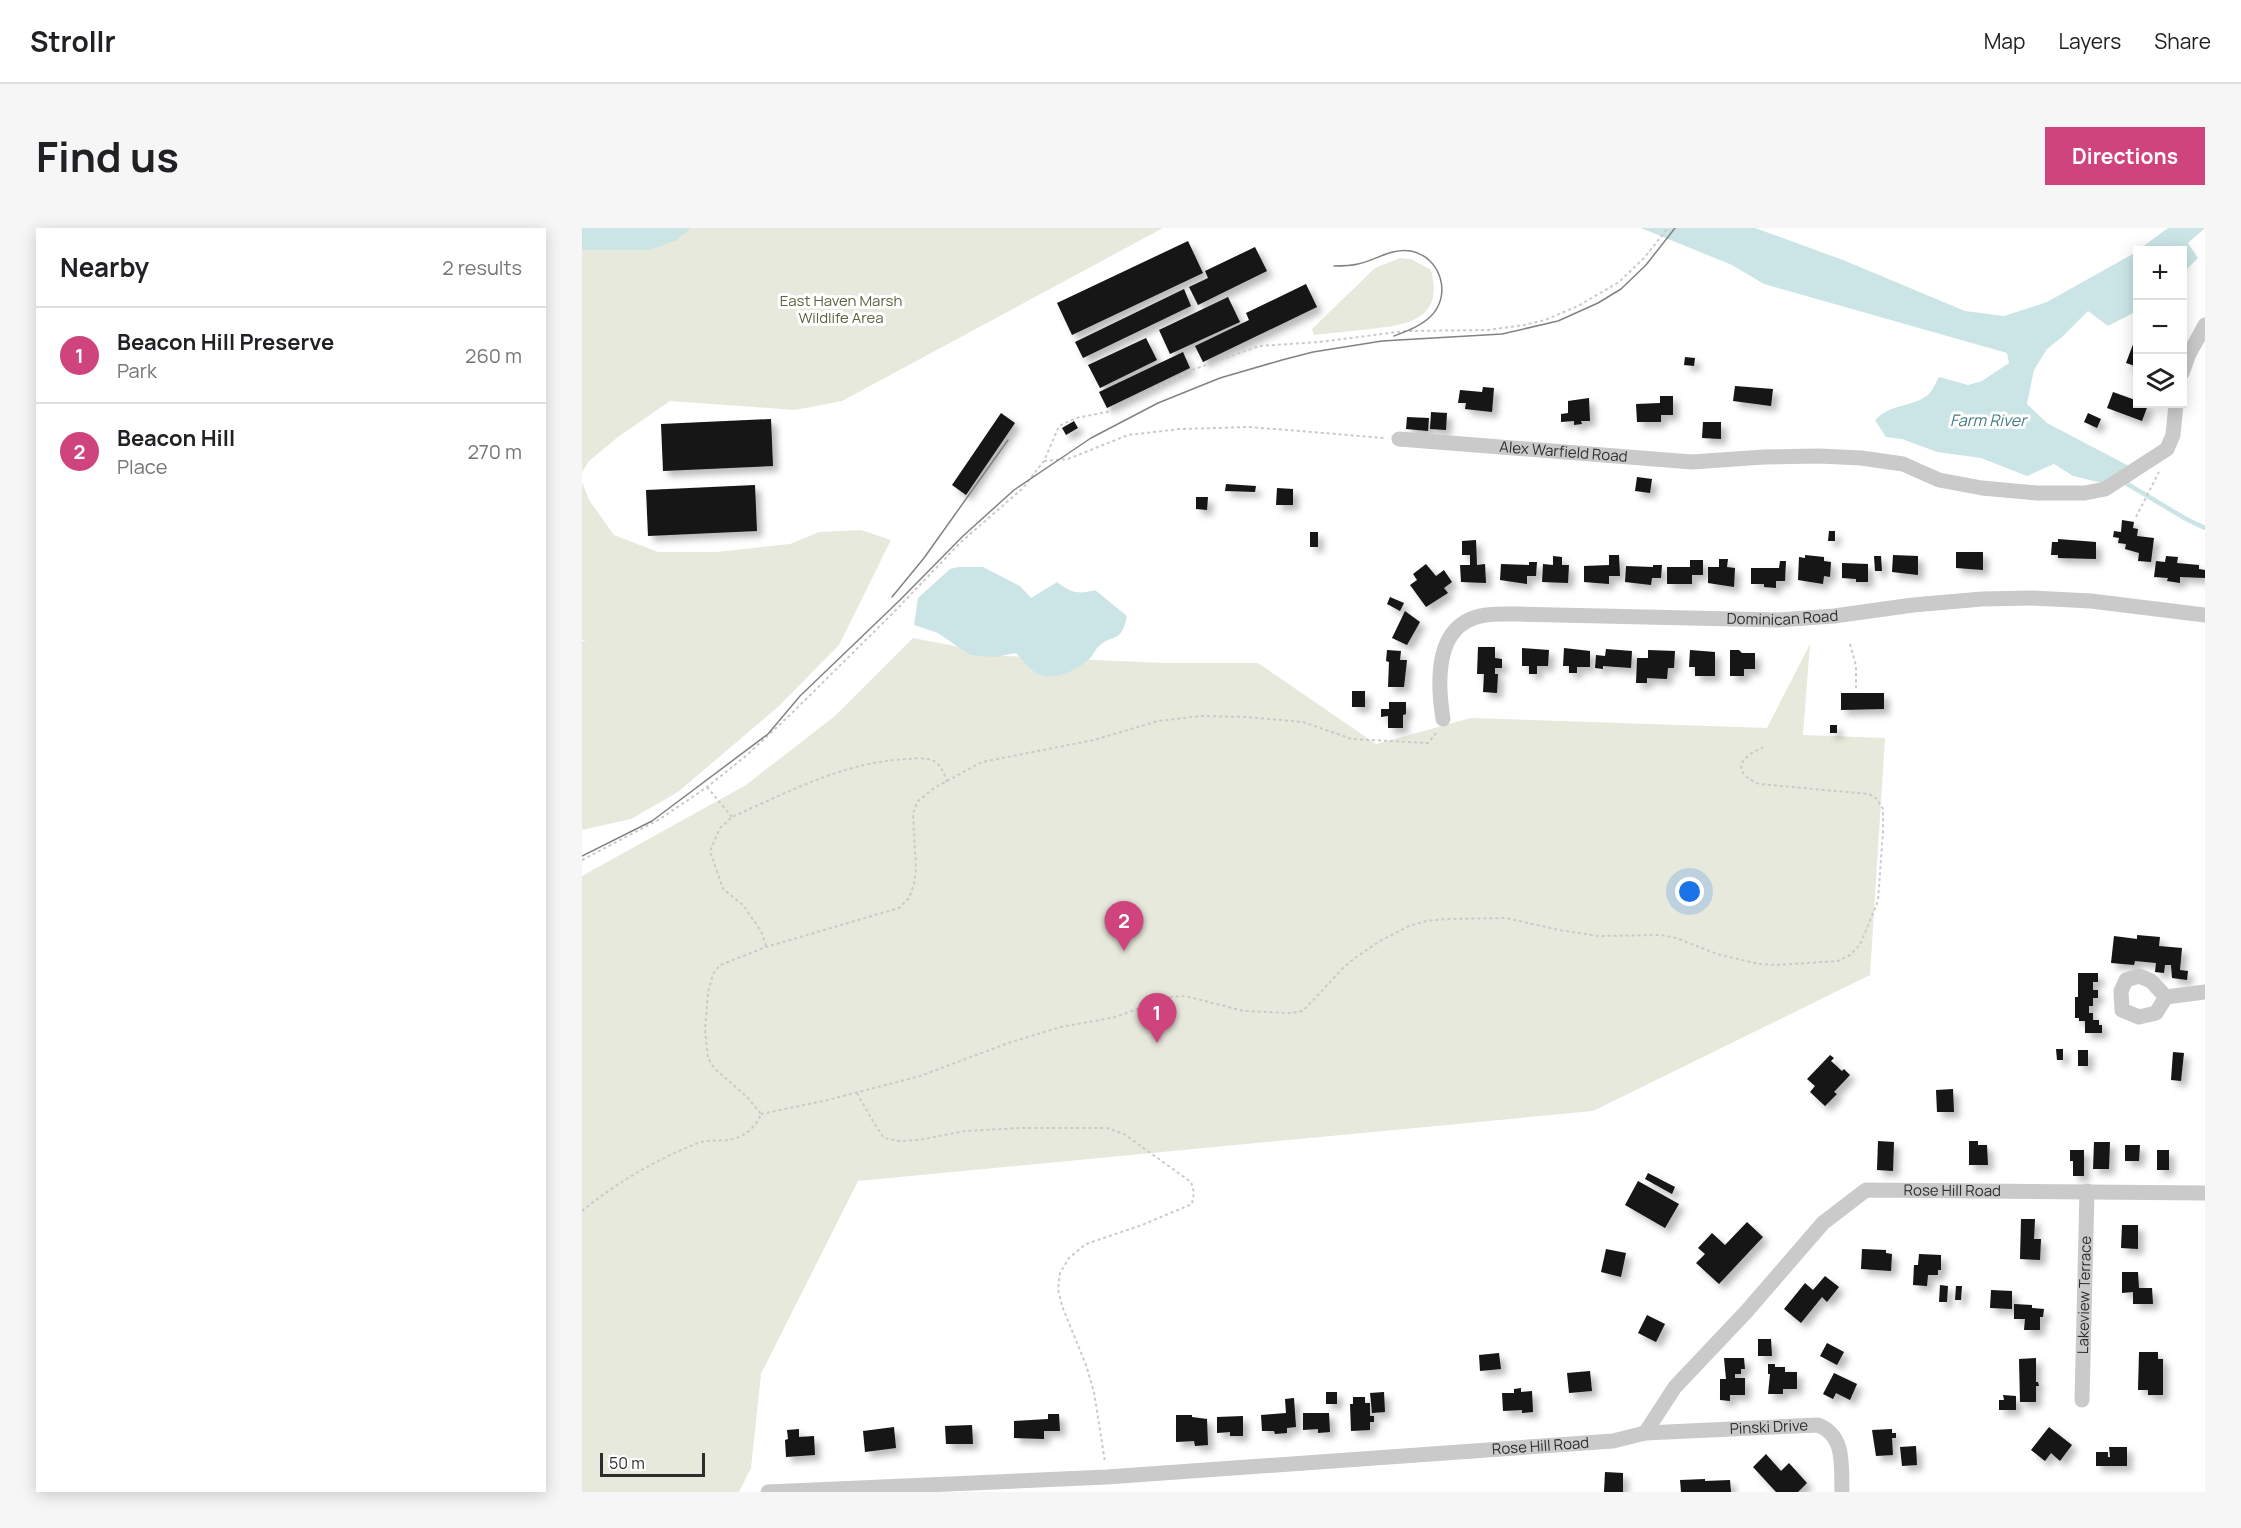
<!DOCTYPE html>
<html lang="en">
<head>
<meta charset="utf-8">
<style>
  body { margin:0; font-family:Manrope,sans-serif; background:#f6f6f6; color:#202124 }
  .controls { position:absolute; right:18px; top:18px; display:grid; overflow:hidden; border-radius:0px; box-shadow:0 3px 15px #0003 }
  .controls button { width:54px; height:54px; display:grid; place-items:center; padding:0; border:0; border-bottom:2px solid #e0e0e0; background:#fff; color:#202124; font:30px sans-serif }
  .scale { position:absolute; left:18px; bottom:15px; width:105px; box-sizing:border-box; padding-left:6px; border:3px solid #2d2d2d; border-top:0; font-size:16px; line-height:21px; white-space:nowrap; color:#2d2d2d; -webkit-text-stroke:4px #fff; paint-order:stroke }
  .you { position:absolute; left:1108px; top:664px; width:21px; height:21px; margin:-15px; border:4px solid #fff; border-radius:50%; background:#1a73e8; box-shadow:0 0 0 9px #1a73e833 }
  .badge { display:grid; place-items:center; width:39px; height:39px; border-radius:50%; background:#d0447d; color:#fff; font-size:20px; font-weight:700 }
  .pin { position:absolute; translate:-50% -50px; filter:drop-shadow(0 2px 3px #0008) }
  .pin::after { content:''; position:absolute; top:32px; width:21px; height:18px; background:inherit; clip-path:polygon(0 0,100% 0,50% 100%) }
  .list { margin:0; padding:0; list-style:none }
  h2 { display:flex; justify-content:space-between; align-items:center; height:78px; margin:0; padding:0 24px; font-size:26px }
  h2 small { font-size:20px; font-weight:400; color:#757577 }
  .list li { display:grid; grid-template-columns:39px 1fr auto; gap:18px; align-items:center; box-sizing:border-box; height:96px; padding:0 24px; border-top:2px solid #e0e0e0 }
  .list b { display:block; font-size:22px; white-space:nowrap }
  .list p { margin:0; font-size:20px; white-space:nowrap; color:#757577 }
  .list em { font-size:20px; font-style:normal; color:#757577 }
  .icon { flex:none; width:33px; height:33px; fill:none; stroke:currentColor; stroke-width:2; stroke-linecap:round; stroke-linejoin:round }
  .map { position:relative; flex:none; width:1623px; height:1264px; overflow:hidden; border-radius:0px }
  header { display:flex; align-items:center; gap:36px; box-sizing:border-box; height:84px; padding:0 30px; background:#fff; border-bottom:2px solid #e0e0e0 }
  header strong { font-size:28px }
  nav { display:flex; gap:33px; margin-inline-start:auto; font-size:21px }
  .intro { display:flex; align-items:center; justify-content:space-between; box-sizing:border-box; height:144px; padding:0 36px }
  h1 { margin:0; font-size:42px }
  .button { padding:15px 27px; border-radius:0px; background:#d0447d; color:#fff; font-size:21px; font-weight:700 }
  main { display:flex; gap:36px; padding:0 36px }
  aside { flex:1; background:#fff; border-radius:0px; box-shadow:0 3px 15px #0003 }
  .map>svg:first-child { display:block }
  .green { fill:#e7e9dd }
  .water { fill:#cbe5e7 }
  .lines { fill:none; stroke-linecap:round; stroke-linejoin:round }
  .stream { stroke:#cbe5e7; stroke-width:4.5 }
  .building { fill:#141414; filter:url(#shadow) }
  .path { stroke:#cacaca; stroke-width:2; stroke-dasharray:3 3; stroke-linecap:butt }
  .minor { stroke:#cacaca; stroke-width:15 }
  .tram { stroke:#828282; stroke-width:1.5 }
  .labels { text-anchor:middle; stroke-width:6; stroke-linejoin:round; paint-order:stroke }
  .park-label { font-size:15px; fill:#5c6440; stroke:#fff }
  .street-label { font-size:15px; fill:#2d2d2d; stroke:#fff }
  .water-label { font-size:16px; font-style:italic; fill:#427c7f; stroke:#fff }
</style>
</head>
<body>
<header>
<strong>Strollr</strong>
<nav><a>Map</a><a>Layers</a><a>Share</a></nav>
</header>
<div class="intro"><h1>Find us</h1><a class="button">Directions</a></div>
<main>
<aside>
<h2>Nearby<small>2 results</small></h2>
<ul class="list">
<li><span class="badge">1</span><div><b>Beacon Hill Preserve</b><p>Park</p></div><em>260 m</em></li>
<li><span class="badge">2</span><div><b>Beacon Hill</b><p>Place</p></div><em>270 m</em></li>
</ul>
</aside>
<div class="map">
<svg width="1623" height="1264" viewBox="0 0 1623 1264">
  <defs>
    <filter id="shadow"><feDropShadow dx="5.5" dy="5.5" stdDeviation="3" flood-color="#0004"/></filter>
  </defs>
  <rect width="100%" height="100%" fill="#fff"/>
  <path class="green" d="M0 0H581L260 173 213 182 88 173 36 209 7 233 0 244Z
    M818 30 829 31 849 42C862 91 827 97 788 101 770 103 751 105 732 107L730 101 793 40Z
    M0 254 7 272 32 307 76 324H135L208 316 237 304 279 302 309 312 257 417 197 478 96 564 49 591 0 602V413L5 412H0Z
    M331 410 424 428 582 435H676L794 516 889 490 1185 500 1228 416 1221 507 1303 510 1288 747 1011 883 276 953 179 1146 169 1240 157 1264H0V648L164 557 253 488Z"/>
  <path class="water" d="M0 0H109L95 12 68 22H0Z
    M1059 0H1173L1261 32 1383 83 1422 88 1465 74 1556 23 1555 83 1526 98 1506 83 1479 110 1465 121 1452 142 1445 176 1465 195 1547 238 1524 256 1491 248 1472 236 1445 248 1399 230 1355 224 1320 211 1304 209 1293 192C1311 175 1325 180 1343 169 1350 165 1353 156 1357 149L1386 157 1400 153 1427 135 1425 125 1182 56 1150 37Z
    M1586 0H1623L1606 15 1616 30 1601 45 1600 22H1556Z
    M376 339H401L438 358 449 370 475 354C488 364 496 367 513 362L545 388C539 417 531 404 515 420 512 424 510 429 506 432 494 443 470 454 454 445 446 440 440 431 434 425L413 429 388 427 356 405 332 397 336 370 368 341Z"/>
  <g class="lines">
    <path class="stream" d="M1542 254 1604 291 1623 300"/>
  </g>
  <path class="building" d="M606 13 621 45 490 107 475 75Z
    M673 19 685 43 616 77 607 59 626 50 623 43Z
    M724 56 735 79 621 134 613 118 667 92 664 85Z
    M602 61 609 78 501 130 493 114Z
    M646 69 658 94 588 126 577 102Z
    M564 110 575 132 518 160 506 137Z
    M1553 111 1556 112V139L1544 135Z
    M601 124 608 140 525 180 517 164Z
    M1103 129 1113 130 1112 138 1102 137Z
    M1153 158 1191 161 1189 178 1151 173Z
    M901 159 912 160 910 184 883 181 884 175H876L878 162 900 164Z
    M1531 164 1556 173V176L1566 177 1560 193 1525 180Z
    M1078 168H1091V187H1079V194H1055L1054 176 1078 175Z
    M1007 170 1008 193H999L1000 196 992 197V193L979 194V186L986 185V173Z
    M849 184 865 185 864 202 848 201Z
    M419 185 433 195 384 267 370 257Z
    M1506 185 1519 191 1515 200 1502 194Z
    M825 189 847 190 846 203 824 201Z
    M189 191 191 238 81 243 79 196Z
    M492 193 496 200 484 207 480 200Z
    M1121 194H1139V211L1120 210Z
    M1055 249 1070 251 1068 265 1053 263Z
    M644 256 674 258 673 264 643 263Z
    M173 257 175 303 66 308 64 262Z
    M695 260 711 261V277H694Z
    M614 269H626L625 282 614 281Z
    M1540 292 1552 294 1551 300 1556 301 1555 308 1572 310 1569 334 1556 333 1557 325 1543 321 1544 316 1536 315 1537 310 1531 309 1532 303 1539 304Z
    M1247 303H1253V313H1246Z
    M728 304H736V319H728Z
    M1476 311 1514 314V331L1476 330V327H1469L1470 314H1476Z
    M894 312 895 337 903 336 904 355 879 354 878 337H888V327H880V313Z
    M1374 324H1401V342L1374 340Z
    M1027 327H1037L1038 348H1027V356L1002 354V338L1027 337Z
    M1223 327 1242 329V333L1249 334 1248 349 1242 348 1241 356 1216 352 1217 329 1223 330Z
    M1311 327 1336 328V347L1310 344Z
    M971 328 980 329V337H987L986 355 960 354 961 336 971 337Z
    M1292 328H1299L1300 343H1293Z
    M1584 328 1596 329 1595 335 1617 337V341L1623 342V350L1598 349V355L1585 353 1586 350 1572 349 1574 333 1583 334Z
    M1137 331H1146L1145 339 1153 340 1152 359 1126 355V339H1137Z
    M1108 332H1121V347H1110V356H1085V339H1108Z
    M1198 333H1204L1203 353H1194V360L1182 359V356H1169V340H1197Z
    M947 334H955L954 348H945V356L918 352 919 336 947 337Z
    M1260 335 1286 336V354H1274V351L1260 350Z
    M844 336 854 348 862 342 870 354 862 360 866 365 844 379 828 357 835 352 831 346Z
    M1071 337H1080L1079 350H1070L1069 357 1043 354 1044 338 1071 339Z
    M808 369 822 375 818 383 805 376Z
    M823 383 838 394 825 417 810 410Z
    M896 419H913V430L920 431V440H913V446H916L915 465 901 464 902 446H895Z
    M940 420 967 422 966 438H955V446H947V438H940Z
    M982 420 1008 423V439H995V445H987V438H981Z
    M1024 421 1050 423 1049 440 1021 438V441L1013 440 1014 427 1023 428Z
    M805 422 819 423 818 432H825L822 459H806L807 434 804 433Z
    M1066 422 1093 423 1092 440H1086L1085 451 1065 450V455H1054L1055 430H1066Z
    M1108 422 1133 424V448H1113V439H1107Z
    M1148 422H1157L1160 425H1173V441H1162V448H1148Z
    M770 463H783V479H770Z
    M1259 465H1302V481L1259 482Z
    M807 474H824V486L821 487V500H806V488L799 489V481H807Z
    M1248 497H1255V505H1248Z
    M1555 707 1578 709 1577 718 1600 720 1598 742 1606 743 1605 752 1590 750 1589 737H1583L1582 745 1573 744 1574 735 1553 733 1552 737 1529 735 1532 708 1555 711Z
    M1496 745H1516V754H1511V762H1516V770H1511V778H1507V785H1511V792H1517V797H1520V805H1503V793H1497V790H1493V769H1496Z
    M1474 821H1481V832H1475Z
    M1496 822H1506V838H1496Z
    M1591 824 1602 825 1599 853 1589 852Z
    M1248 827 1252 830 1249 833 1260 843 1262 841 1268 847 1252 864 1255 866 1243 878 1228 864 1233 858 1225 851Z
    M1371 861 1372 884H1355L1354 862Z
    M1296 913 1312 914 1311 943 1295 942Z
    M1387 913H1396V917H1405L1406 937H1387Z
    M1512 914H1528L1527 941H1511Z
    M1543 917H1558L1557 933H1543Z
    M1488 922H1502V948H1491V933H1488Z
    M1575 922H1587V942H1575Z
    M1066 945 1093 959 1090 966 1063 951Z
    M1056 953 1097 976 1083 1000 1043 977Z
    M1439 991H1453L1452 1011H1459L1458 1032 1438 1031Z
    M1165 994 1181 1009 1137 1056 1114 1035 1123 1026 1116 1020 1130 1005 1143 1017Z
    M1540 997H1556V1021L1539 1020Z
    M1024 1021 1044 1025 1039 1049 1019 1044Z
    M1280 1021 1304 1022V1025L1310 1026 1309 1043 1279 1041Z
    M1337 1026 1359 1027V1042H1356V1047H1346L1345 1058 1331 1057 1332 1037H1336Z
    M1540 1044H1556L1557 1060H1570L1571 1076H1551V1064L1540 1065Z
    M1243 1048 1257 1059 1245 1074 1240 1069 1219 1095 1202 1081 1223 1055 1231 1062Z
    M1358 1057 1366 1058 1365 1074H1357Z
    M1374 1058H1380L1379 1072H1373Z
    M1409 1062 1430 1063V1081L1408 1080Z
    M1432 1076 1450 1077V1080L1462 1081 1461 1089H1458V1102H1442L1443 1091H1432Z
    M1065 1087 1083 1096 1074 1114 1056 1105Z
    M1176 1111H1189L1190 1128H1176Z
    M1245 1115 1262 1124 1255 1137 1238 1128Z
    M1557 1124H1576V1131H1581V1167H1566V1162H1556Z
    M917 1125 919 1141 898 1143 897 1127Z
    M1142 1130H1162L1163 1141H1159V1146H1153V1150H1163V1167H1148V1173L1138 1172V1151H1144Z
    M1454 1130V1154H1456L1457 1158H1454V1174H1438L1437 1131Z
    M1186 1136H1193V1139H1203V1144H1215V1161H1201V1166H1186L1188 1146H1186Z
    M1008 1143 1010 1163 987 1165 985 1145Z
    M1252 1145 1275 1156 1268 1172 1254 1165 1251 1171 1241 1166Z
    M939 1160V1164L950 1163 951 1184 940 1185V1182L921 1183 920 1165H932V1161Z
    M744 1164H755V1176H744Z
    M802 1164 803 1184 790 1185 788 1165Z
    M1421 1167 1434 1168V1182H1417V1172H1422Z
    M771 1169H783V1175H788V1188H792V1194H788V1202L769 1203 768 1176H771Z
    M712 1170 714 1199 705 1200V1205L693 1206 692 1203H680L679 1187 704 1185 703 1171Z
    M721 1185H747L748 1204 736 1205V1201L721 1202Z
    M466 1186H477L478 1203H462V1211L432 1210V1193L466 1191Z
    M594 1187H610V1189L625 1191 626 1217 613 1218 612 1213 594 1214Z
    M661 1188V1208H648V1204L635 1205V1189Z
    M390 1197 391 1216H364L363 1198Z
    M312 1199 314 1220 283 1224 281 1203Z
    M1467 1199 1490 1217 1478 1233 1469 1225 1463 1233 1449 1222Z
    M217 1201V1209L232 1208 233 1227 204 1229 203 1212 206 1211 205 1202Z
    M1310 1201V1205H1314V1210H1310L1311 1227 1294 1228 1290 1202Z
    M1334 1218 1335 1237 1320 1238 1318 1219Z
    M1527 1219H1545V1238H1514V1224H1526V1229H1528Z
    M1184 1226 1199 1243 1207 1235 1225 1255 1216 1264H1194L1171 1239Z
    M1023 1244 1041 1245V1264H1022Z
    M1123 1251V1253L1148 1252 1149 1264H1099L1098 1252Z"/>
  <g class="lines">
    <path class="path" d="M462 233 486 231 546 207 598 201 668 199 802 210
      M1554 289 1577 244
      M1268 416 1274 438V461
      M125 559 150 589
      M0 632 78 591 125 559 165 527 208 487 311 385 379 314 441 260 462 233 477 198 494 190 525 184 610 142 677 118 737 114 824 103 906 102 942 97 963 92 996 78 1037 54 1062 30 1086 0
      M184 718 179 703 161 677 141 661 128 623 138 600 150 589C206 564 264 533 327 531 334 530 344 530 350 532 359 536 362 545 365 554
      M275 865 292 895 302 910 317 913 337 912 383 903 437 900H525L542 906 609 954 612 964 610 976 560 997 504 1016 487 1030 478 1045 476 1061 480 1078 504 1137 512 1164 523 1234
      M179 886 246 872 338 848 429 814 479 799 534 789 587 769 603 768 662 783 708 785 721 783 762 739 773 730 798 713 827 698 844 693 864 691 924 690 977 702 1016 708 1079 707 1094 710 1135 726 1177 736 1195 737 1256 733 1268 727 1278 717 1296 673 1301 603V581L1295 571 1287 566 1177 556C1146 542 1160 528 1184 518
      M0 983C34 955 75 931 116 915 130 910 144 915 157 909 168 904 175 896 179 886L166 870 132 840 126 830 123 802 126 764 131 746 138 737 184 719 317 680 327 670 332 656 334 640 331 586 335 574 352 560 400 534 512 512 576 493 619 488 665 489 721 494 770 511 846 515 855 504"/>
    <g class="minor">
      <path d="M1600 145 1607 126 1623 97"/>
      <path id="s1" d="M817 211 1110 234 1182 229 1237 228 1279 230 1321 236 1357 252 1400 260 1455 265H1503L1523 261 1585 221 1591 207 1594 176"/>
      <path id="s2" d="M861 491C856 460 852 406 889 391 903 385 920 386 935 386L1196 392 1252 388 1331 377 1400 371 1450 370 1509 373 1623 387"/>
      <path d="M1557 748 1569 753 1584 769 1574 785 1557 789 1540 782 1539 763 1544 752Z"/>
      <path d="M1584 769 1623 764"/>
      <path id="s3" d="M1500 1172 1505 963"/>
      <path id="s4" d="M1063 1205 1236 1197C1264 1208 1259 1238 1260 1264"/>
      <path id="s5" d="M186 1264 525 1249 1031 1213 1063 1205 1093 1159 1164 1084 1241 995 1284 962 1623 965"/>
    </g>
    <path class="tram" d="M752 38C760 38 768 38 776 36 794 32 809 20 829 23 859 29 870 67 849 88 839 98 825 103 812 108
      M310 369 342 330 426 212
      M0 628 70 593 186 506 218 468 318 372 381 308 432 262 509 210 576 175 638 150 700 132 731 124 800 113 920 106 976 93 1016 75 1039 61 1064 37 1093 0"/>
  </g>
  <g class="labels">
    <g class="park-label">
      <text x="259" y="78">East Haven Marsh<tspan x="259" dy="17">Wildlife Area</tspan></text>
    </g>
    <g class="street-label">
      <text dy="5" stroke="none"><textPath href="#s1" startOffset="165">Alex Warfield Road</textPath></text>
      <text dy="5" stroke="none"><textPath href="#s2" startOffset="424">Dominican Road</textPath></text>
      <text dy="5" stroke="none"><textPath href="#s5" startOffset="1296">Rose Hill Road</textPath></text>
      <text dy="5" stroke="none"><textPath href="#s3" startOffset="105">Lakeview Terrace</textPath></text>
      <text dy="5" stroke="none"><textPath href="#s4" startOffset="124">Pinski Drive</textPath></text>
      <text dy="5" stroke="none"><textPath href="#s5" startOffset="774">Rose Hill Road</textPath></text>
    </g>
    <g class="water-label">
      <text x="1406" y="198">Farm River</text>
    </g>
  </g>
</svg>
<div class="controls">
<button>+</button>
<button>−</button>
<button><svg class="icon" aria-label="layers" viewBox="0 0 24 24"><path d="M12 4l9 5-9 5-9-5zM3 14l9 5 9-5"/></svg></button>
</div>
<div class="scale">50 m</div>
<div class="you"></div>
<div class="pin badge" style="left:575px;top:815px">1</div>
<div class="pin badge" style="left:542px;top:723px">2</div>
</div>
</main>
</body>
</html>
